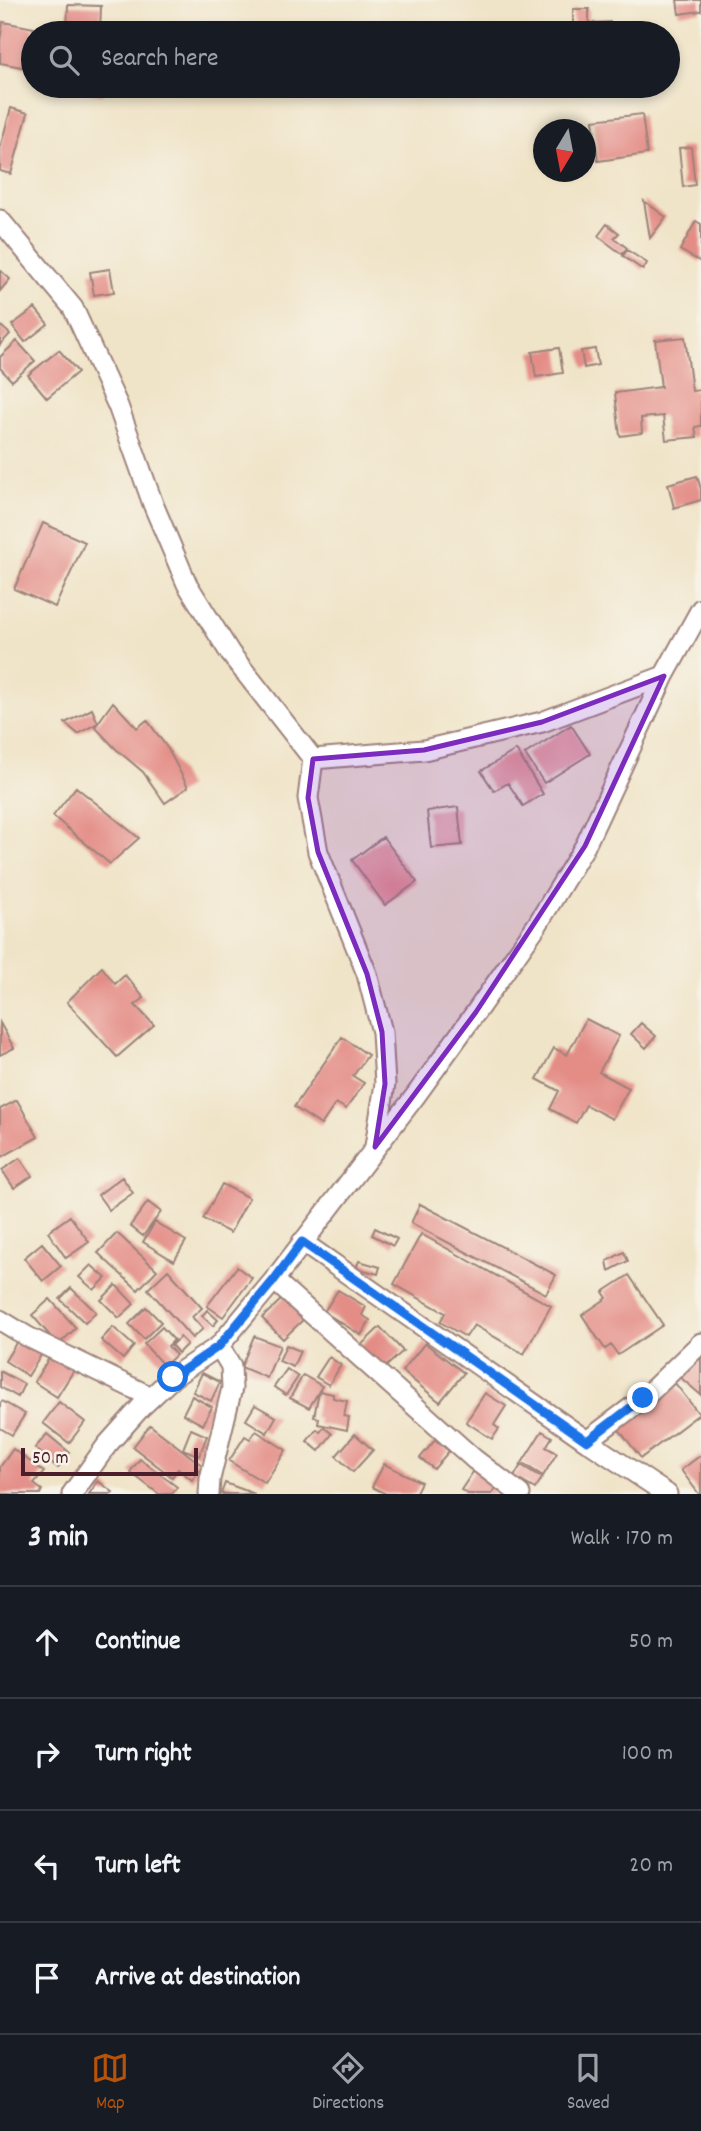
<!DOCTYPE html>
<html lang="en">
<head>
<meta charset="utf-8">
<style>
  body { margin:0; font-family:Dekko,sans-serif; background:#20242c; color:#f1f3f6 }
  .compass { position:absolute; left:533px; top:119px; width:63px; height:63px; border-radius:50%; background:#171b24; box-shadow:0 4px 10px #0003; rotate:190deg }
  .scale { position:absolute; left:21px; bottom:18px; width:177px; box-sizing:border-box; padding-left:7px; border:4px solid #4a1f2b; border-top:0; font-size:19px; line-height:24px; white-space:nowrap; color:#4a1f2b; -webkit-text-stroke:5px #f7f3e8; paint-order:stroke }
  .stop { position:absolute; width:21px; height:21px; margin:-16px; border:5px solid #1a73e8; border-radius:50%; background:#fff }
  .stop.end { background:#1a73e8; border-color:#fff; box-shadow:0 2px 7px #0008 }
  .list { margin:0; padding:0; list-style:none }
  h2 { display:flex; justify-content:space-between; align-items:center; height:91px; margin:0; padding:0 28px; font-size:30px }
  h2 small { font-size:23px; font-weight:400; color:#9ea1a6 }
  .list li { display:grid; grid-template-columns:46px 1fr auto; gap:21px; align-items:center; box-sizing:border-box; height:112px; padding:0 28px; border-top:2px solid #363941 }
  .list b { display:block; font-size:26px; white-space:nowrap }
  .list em { font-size:23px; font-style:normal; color:#9ea1a6 }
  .icon { flex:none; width:38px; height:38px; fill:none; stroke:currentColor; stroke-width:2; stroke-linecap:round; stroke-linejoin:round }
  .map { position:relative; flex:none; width:701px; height:1494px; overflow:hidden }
  .search { position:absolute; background:#171b24; box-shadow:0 4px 10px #0003; left:21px; right:21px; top:21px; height:77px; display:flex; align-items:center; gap:18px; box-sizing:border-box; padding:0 24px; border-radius:38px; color:#9ea1a6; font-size:26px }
  .sheet { height:539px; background:#171b24 }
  nav { display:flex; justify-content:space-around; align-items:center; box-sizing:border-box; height:98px; border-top:2px solid #363941; background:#171b24; font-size:19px; color:#9ea1a6 }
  nav a { display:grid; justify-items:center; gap:4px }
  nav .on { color:#b45309 }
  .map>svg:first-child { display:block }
  .building { fill:#e48d87 }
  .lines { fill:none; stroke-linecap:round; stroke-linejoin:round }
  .street-casing { stroke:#9d827a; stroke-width:23 }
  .street { stroke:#fff; stroke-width:19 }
  .route { stroke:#1a73e8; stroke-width:9 }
  .marked { fill:#7b2cbf; fill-opacity:0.2; stroke:#7b2cbf; stroke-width:5; stroke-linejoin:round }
</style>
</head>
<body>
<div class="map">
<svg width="701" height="1494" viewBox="0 0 701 1494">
  <rect width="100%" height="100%" fill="#f7f3e8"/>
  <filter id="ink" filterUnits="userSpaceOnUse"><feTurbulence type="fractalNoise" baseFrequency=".0143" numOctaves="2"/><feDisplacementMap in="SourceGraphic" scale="14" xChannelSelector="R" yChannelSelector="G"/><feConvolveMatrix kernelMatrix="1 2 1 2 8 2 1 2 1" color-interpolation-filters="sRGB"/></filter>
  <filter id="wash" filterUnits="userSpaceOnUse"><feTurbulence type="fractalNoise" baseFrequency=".00686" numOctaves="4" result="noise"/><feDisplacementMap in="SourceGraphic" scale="28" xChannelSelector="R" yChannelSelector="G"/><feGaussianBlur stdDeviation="1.57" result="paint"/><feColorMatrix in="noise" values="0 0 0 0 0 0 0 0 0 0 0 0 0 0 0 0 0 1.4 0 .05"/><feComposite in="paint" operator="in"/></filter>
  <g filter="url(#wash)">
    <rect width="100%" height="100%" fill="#f0e4c8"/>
    <g id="blocks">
      <path class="building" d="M677 0H701V11L679 14Z
        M68 5 101 6 100 33H67Z
        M573 9H589V23L610 22V33H573Z
        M3 22 34 28 27 68 0 63V40Z
        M75 86H104L102 95 74 89Z
        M11 108 28 113 11 174 0 171V148Z
        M642 114 647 154 598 161 593 120Z
        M691 147 695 185 683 187 679 148Z
        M644 201 666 217 650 238Z
        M696 221 701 224V262L680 250Z
        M607 224 619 233 614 238 627 248 622 254 598 236Z
        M627 250 647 263 643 270 623 256Z
        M110 269 114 292 94 295 90 272Z
        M0 270 10 279 0 291Z
        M35 308 48 324 25 342 12 325Z
        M0 325 10 334 0 345Z
        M685 337 692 391 701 390V426L695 427 697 437 666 440 663 416 641 418 642 433 620 436 615 393 661 387 655 340Z
        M17 341 35 361 12 381 0 368V357Z
        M559 348 563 373 536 377 532 352Z
        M595 349 598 365 584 368 581 351Z
        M59 350 78 372 47 398 28 375Z
        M697 476 701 489V500L674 508 668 484Z
        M43 523 85 542 55 607 14 589Z
        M113 702 137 728 147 720 168 749 188 787 165 803 143 772 116 749 95 727Z
        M92 709 98 723 78 734 65 723Z
        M571 725 590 754 544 783 525 754Z
        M516 750 543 794 523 806 508 783 494 791 481 771Z
        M76 787 139 838 110 864 53 816Z
        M458 807 462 845 431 848 427 811Z
        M383 837 417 882 385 905 352 860Z
        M102 967 115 984 125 975 144 998 135 1005 154 1025 117 1057 67 1002Z
        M586 1019 619 1036 599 1072 629 1088 612 1119 586 1105 576 1123 550 1109 559 1091 537 1079 554 1048 567 1055Z
        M0 1023 14 1048 0 1055Z
        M641 1023 656 1036 646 1048 631 1034Z
        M342 1037 368 1055 353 1076 364 1083 346 1109 336 1103 321 1125 294 1107Z
        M17 1100 38 1137 0 1158V1109Z
        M20 1158 32 1176 14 1188 2 1170Z
        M122 1177 133 1193 109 1210 98 1195Z
        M222 1184 249 1198 230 1233 203 1219Z
        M148 1202 161 1212 143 1236 130 1226Z
        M420 1204 556 1275 546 1294 411 1223Z
        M70 1216 89 1242 66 1258 48 1232Z
        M155 1222 186 1241 174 1261 143 1242Z
        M375 1228 397 1239 393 1246 372 1235Z
        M117 1233 157 1270 138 1290 98 1253Z
        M421 1234 551 1306 524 1354 474 1325 466 1337 440 1322 445 1313 394 1284Z
        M42 1243 61 1266 43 1281 24 1258Z
        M624 1252 628 1261 609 1271 607 1261Z
        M359 1261 380 1267 378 1274 356 1268Z
        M91 1265 106 1278 94 1290 79 1277Z
        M237 1267 252 1278 223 1317 207 1306Z
        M168 1270 202 1308 192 1317 203 1329 192 1338 148 1289Z
        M629 1275 663 1325 618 1355 611 1345 605 1349 582 1315 607 1298 603 1292Z
        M116 1285 134 1304 119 1318 101 1300Z
        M71 1288 96 1312 85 1323 60 1299Z
        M338 1290 366 1307 362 1315 370 1320 361 1335 324 1312Z
        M286 1295 307 1316 283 1339 262 1318Z
        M50 1299 76 1328 58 1345 32 1315Z
        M146 1307 161 1322 144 1339 129 1324Z
        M207 1310 218 1320 213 1326 202 1316Z
        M113 1327 134 1346 123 1359 101 1340Z
        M162 1327 174 1340 168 1346 176 1355 164 1366 144 1344Z
        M380 1327 403 1351 380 1372 358 1348Z
        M254 1336 280 1346 267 1378 241 1367Z
        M180 1337 187 1344 178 1353 171 1345Z
        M19 1338 43 1352 28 1376 5 1361Z
        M425 1343 464 1373 440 1402 402 1371Z
        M286 1345 300 1351 293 1367 279 1361Z
        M51 1355 74 1370 57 1397 34 1382Z
        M701 1356V1395L681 1378Z
        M329 1357 341 1365 329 1385 316 1377Z
        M287 1369 298 1377 286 1395 274 1387Z
        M0 1371 24 1384 18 1397 0 1387Z
        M202 1373 220 1382 211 1401 193 1392Z
        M303 1375 322 1386 309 1408 290 1398Z
        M675 1383 699 1414 641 1458 617 1427Z
        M319 1391 333 1394V1398L347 1401 344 1416 349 1417 347 1430 318 1424 319 1418 314 1417Z
        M485 1393 506 1406 494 1425 499 1429 492 1439 466 1422Z
        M192 1396 212 1407 203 1425 183 1414Z
        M2 1401 25 1414 12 1435 0 1428V1404Z
        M59 1402 85 1422 69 1443 43 1423Z
        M255 1405 276 1417 267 1433 246 1420Z
        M150 1425 203 1466 192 1480 178 1469 172 1477 133 1447Z
        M324 1427 332 1434 319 1451 307 1441 317 1429 320 1432Z
        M191 1429 207 1436 199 1456 183 1449Z
        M256 1431 286 1450 265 1483 229 1461 245 1436 250 1439Z
        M542 1431 552 1437 546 1447 557 1453 543 1476 522 1463Z
        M47 1434 70 1453 58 1468 35 1448Z
        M355 1434 373 1450 353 1472 336 1456Z
        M435 1440 449 1451 434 1469 420 1458Z
        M13 1449 44 1472 34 1484 42 1490 40 1494H2L0 1492V1467Z
        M701 1455V1494H699L681 1470Z
        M140 1459 177 1487 172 1494H159L130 1472Z
        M384 1464 421 1482 415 1494H386L372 1487Z
        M521 1465 542 1478 535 1489 514 1477Z
        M477 1466 498 1486 492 1494H468L461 1490Z
        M98 1481 113 1492 111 1494H89Z
        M225 1483 255 1494H221Z"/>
    </g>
  </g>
  <g filter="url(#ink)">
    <use href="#blocks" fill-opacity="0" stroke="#9d827a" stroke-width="2"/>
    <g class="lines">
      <g class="street-casing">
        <path id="street" d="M0 220 73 308 118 406 153 504 187 584 230 653 313 759 308 798 318 852 367 974 382 1032 385 1084 375 1146
          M313 759 424 750 542 722 664 676
          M302 1242 587 1441 667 1494
          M274 1280 474 1459 520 1494
          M0 1320 28 1337 151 1397
          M587 1441 644 1398 701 1343
          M72 1494 107 1445 141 1407 173 1377 219 1346 274 1280 416 1095 476 1012 537 925 585 846 664 676 701 609
          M209 1494 210 1479 232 1388 231 1366 219 1346"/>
      </g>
      <use href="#street" class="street"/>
    </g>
  </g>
  <g class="lines" filter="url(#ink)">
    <path class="route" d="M173 1377 219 1346 274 1280 302 1242 587 1441 643 1398"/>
  </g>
  <path class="marked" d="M664 676 585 846 476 1012 375 1147 385 1084 382 1032 367 974 318 852 308 798 313 759 424 750 542 722Z"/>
</svg>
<svg class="compass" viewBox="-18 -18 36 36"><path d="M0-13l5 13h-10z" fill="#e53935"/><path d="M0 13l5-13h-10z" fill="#9ea1a6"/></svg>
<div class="scale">50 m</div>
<div class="stop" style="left:173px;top:1377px"></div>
<div class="stop end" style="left:643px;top:1398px"></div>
<div class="search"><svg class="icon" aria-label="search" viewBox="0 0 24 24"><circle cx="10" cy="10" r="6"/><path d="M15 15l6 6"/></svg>Search here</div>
</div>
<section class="sheet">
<h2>3 min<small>Walk · 170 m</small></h2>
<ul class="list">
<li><svg class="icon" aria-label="ahead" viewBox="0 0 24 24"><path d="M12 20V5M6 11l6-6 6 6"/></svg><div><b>Continue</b></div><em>50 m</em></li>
<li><svg class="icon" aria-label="right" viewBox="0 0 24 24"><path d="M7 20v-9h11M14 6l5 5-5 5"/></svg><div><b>Turn right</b></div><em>100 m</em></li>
<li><svg class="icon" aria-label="left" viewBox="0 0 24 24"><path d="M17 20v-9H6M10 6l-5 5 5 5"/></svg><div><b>Turn left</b></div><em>20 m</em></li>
<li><svg class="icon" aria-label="arrive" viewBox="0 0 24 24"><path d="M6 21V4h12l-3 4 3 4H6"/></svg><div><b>Arrive at destination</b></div></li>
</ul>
</section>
<nav>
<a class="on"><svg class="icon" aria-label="map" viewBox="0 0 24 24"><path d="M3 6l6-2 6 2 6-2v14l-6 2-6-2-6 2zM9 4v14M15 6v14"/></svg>Map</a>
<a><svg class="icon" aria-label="directions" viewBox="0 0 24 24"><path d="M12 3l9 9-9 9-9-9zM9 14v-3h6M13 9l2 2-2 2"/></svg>Directions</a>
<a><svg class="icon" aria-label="saved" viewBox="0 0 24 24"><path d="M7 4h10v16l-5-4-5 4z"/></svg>Saved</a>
</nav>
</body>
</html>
